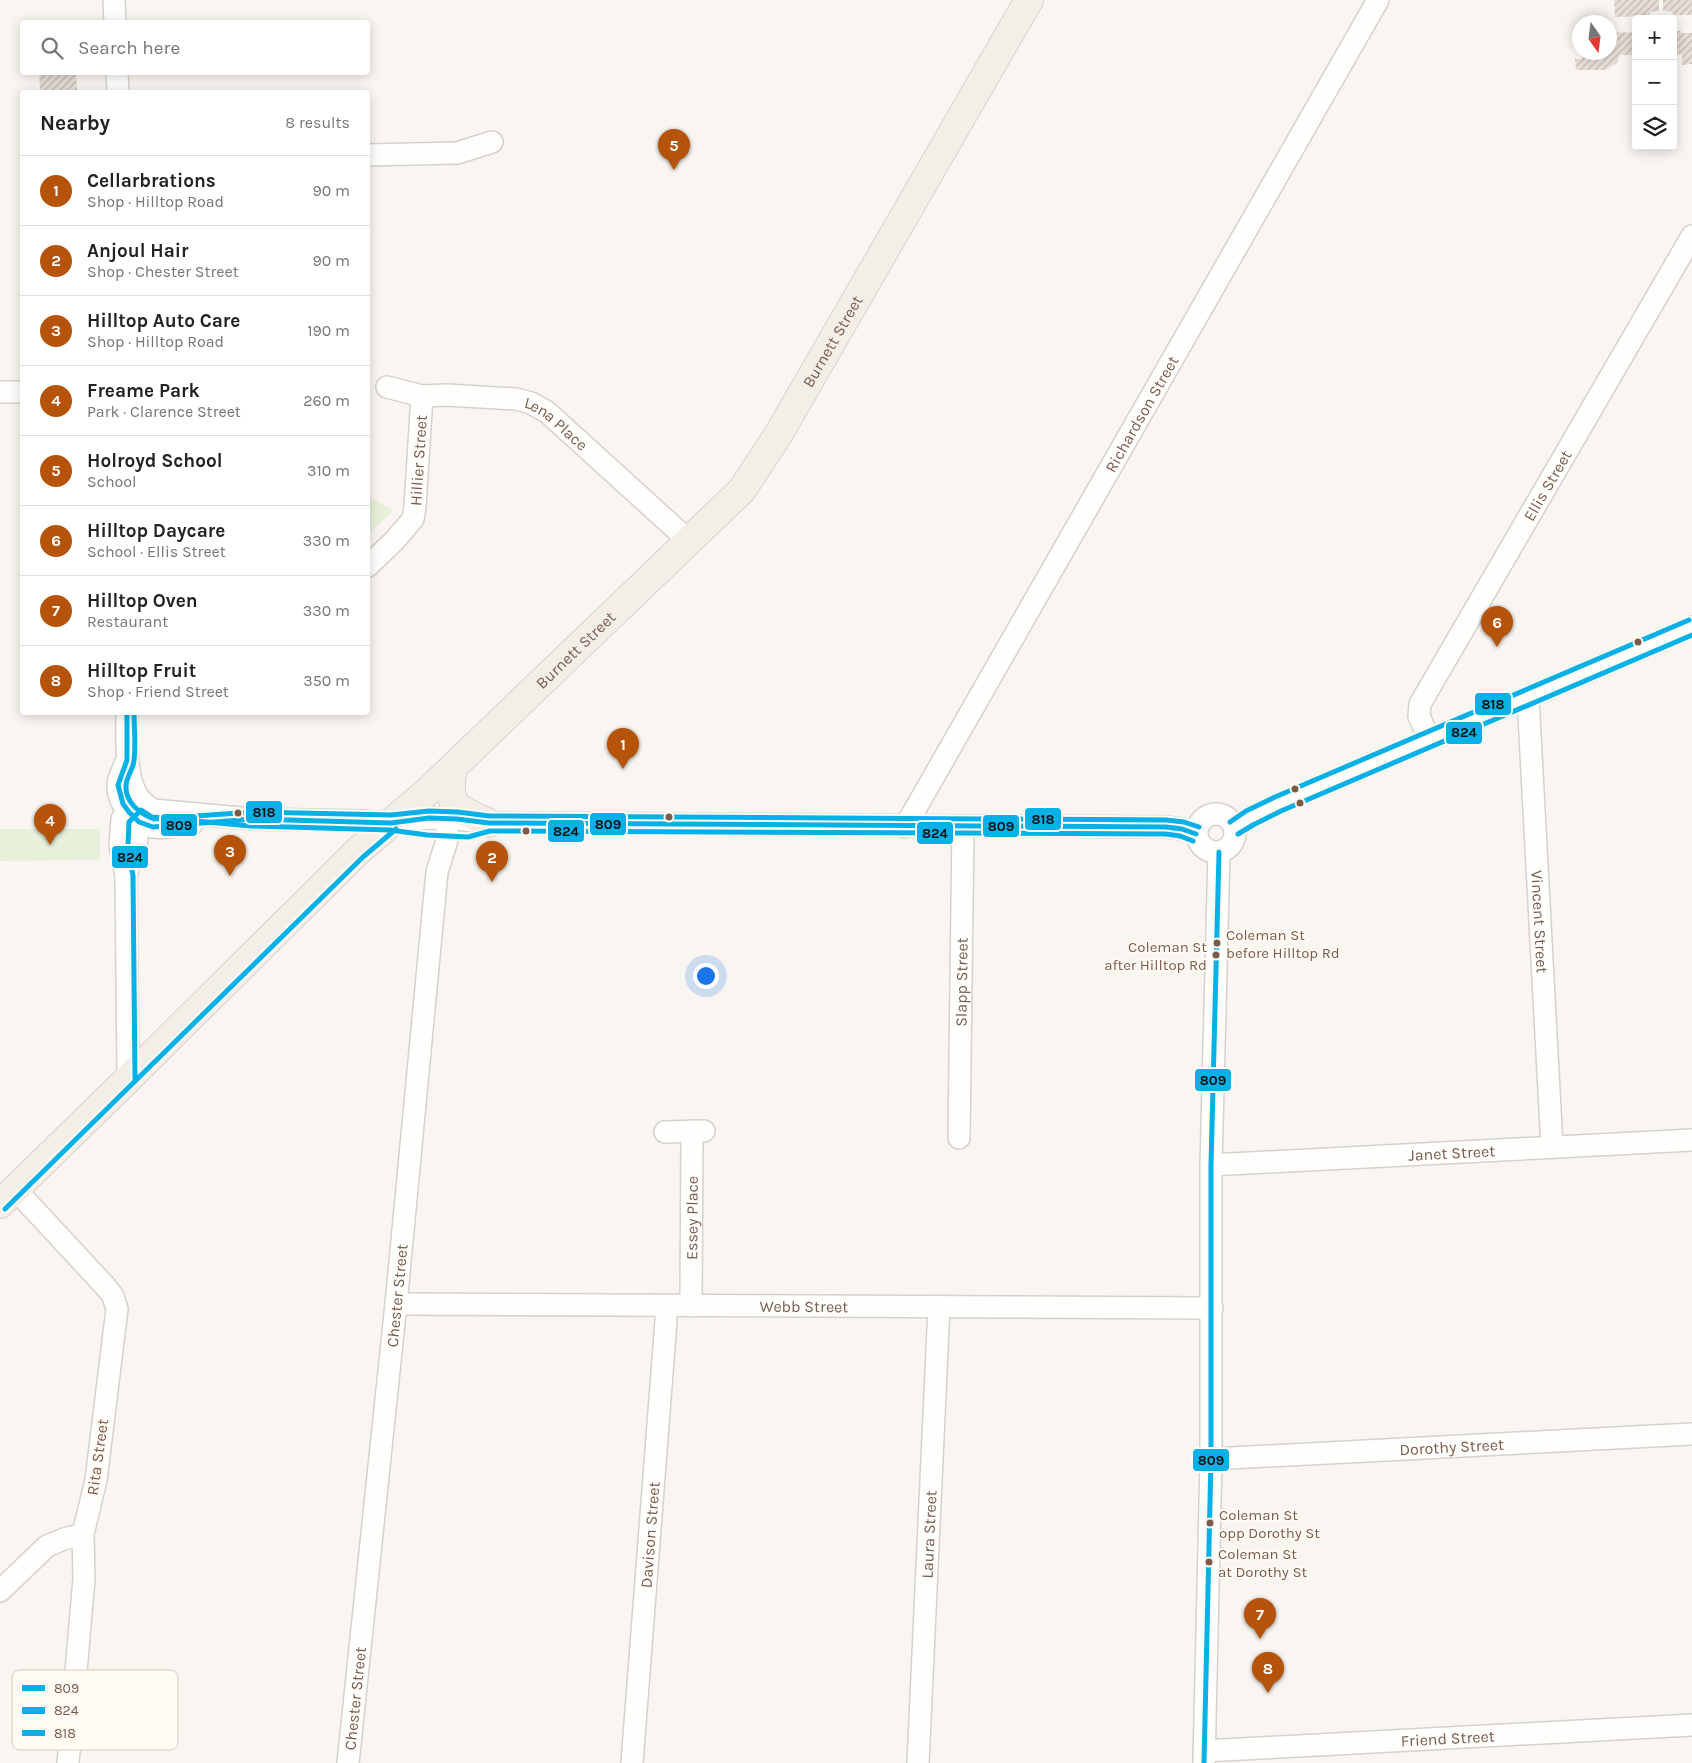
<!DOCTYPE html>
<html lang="en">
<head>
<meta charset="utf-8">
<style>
  body { margin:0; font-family:Karla,sans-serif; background:#f2f2f2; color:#222 }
  .controls { position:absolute; right:15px; top:15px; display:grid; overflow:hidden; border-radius:5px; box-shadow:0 2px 12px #0003 }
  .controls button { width:45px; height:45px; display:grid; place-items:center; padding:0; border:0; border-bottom:1px solid #e0e0e0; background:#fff; color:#222; font:25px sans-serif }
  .compass { position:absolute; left:1572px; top:15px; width:45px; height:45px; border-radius:50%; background:#fff; box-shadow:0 2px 12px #0003; rotate:166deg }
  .you { position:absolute; left:705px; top:975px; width:18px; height:18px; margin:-12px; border:4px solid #fff; border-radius:50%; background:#1a73e8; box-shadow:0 0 0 8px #1a73e833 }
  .badge { display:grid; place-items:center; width:32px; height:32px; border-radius:50%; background:#b45309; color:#fff; font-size:16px; font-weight:700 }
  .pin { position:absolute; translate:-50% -41px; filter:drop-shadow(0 1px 2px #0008) }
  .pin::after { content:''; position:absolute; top:26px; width:18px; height:15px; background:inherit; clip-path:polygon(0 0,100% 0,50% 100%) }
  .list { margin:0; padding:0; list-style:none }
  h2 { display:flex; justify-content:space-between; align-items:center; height:65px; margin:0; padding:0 20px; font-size:21px }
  h2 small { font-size:16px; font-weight:400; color:#767676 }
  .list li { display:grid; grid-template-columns:32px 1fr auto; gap:15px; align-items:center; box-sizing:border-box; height:70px; padding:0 20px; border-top:1px solid #e0e0e0 }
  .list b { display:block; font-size:19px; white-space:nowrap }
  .list p { margin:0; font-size:16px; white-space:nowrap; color:#767676 }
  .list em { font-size:16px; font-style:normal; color:#767676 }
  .icon { flex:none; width:28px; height:28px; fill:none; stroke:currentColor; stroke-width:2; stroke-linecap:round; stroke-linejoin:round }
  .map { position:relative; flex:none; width:1692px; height:1763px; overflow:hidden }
  .search { position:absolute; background:#fff; box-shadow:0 2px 12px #0003; left:20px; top:20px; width:350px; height:55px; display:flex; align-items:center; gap:12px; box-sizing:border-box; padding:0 18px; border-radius:5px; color:#767676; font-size:19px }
  .panel { position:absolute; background:#fff; box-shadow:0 2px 12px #0003; left:20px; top:90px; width:350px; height:625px; border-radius:5px }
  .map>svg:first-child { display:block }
  .green { fill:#e7f0db }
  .building { fill:url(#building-hatch) }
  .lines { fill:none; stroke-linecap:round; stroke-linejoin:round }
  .minor-casing { stroke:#d7d1cb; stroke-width:24 }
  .major-casing { stroke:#dad1cc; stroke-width:30 }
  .minor { stroke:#fefefd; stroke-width:21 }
  .major { stroke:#f3eee8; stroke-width:28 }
  .bus-1-casing { stroke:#fffaf3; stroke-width:9 }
  .bus-2-casing { stroke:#fffaf3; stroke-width:9 }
  .bus-3-casing { stroke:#fffaf3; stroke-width:9 }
  .bus-1 { stroke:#06b1e7; stroke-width:5 }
  .bus-2 { stroke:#06b1e7; stroke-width:5 }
  .bus-3 { stroke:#06b1e7; stroke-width:5 }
  .bus-dot { fill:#7a5c4d; stroke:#fffaf3; stroke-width:2 }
  .labels { text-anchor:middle; stroke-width:4; stroke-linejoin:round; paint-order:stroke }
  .bus-label { font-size:15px; fill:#7a5c4d; stroke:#fffaf3; text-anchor:start }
  .street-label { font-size:16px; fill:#7a5c4d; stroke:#fffaf3 }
  .key { fill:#fffaf3; stroke:#d7cbc1; stroke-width:1 }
  .key-label { font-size:14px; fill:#7a5c4d }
  .line-badge { stroke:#fffaf3; stroke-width:2 }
  .pale-badge-label { font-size:14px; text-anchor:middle; font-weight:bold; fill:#111 }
</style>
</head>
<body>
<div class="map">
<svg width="1692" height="1763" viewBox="0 0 1692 1763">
  <defs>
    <pattern id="building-hatch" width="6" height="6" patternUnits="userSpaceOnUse" patternTransform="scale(1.25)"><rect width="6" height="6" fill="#e6ded7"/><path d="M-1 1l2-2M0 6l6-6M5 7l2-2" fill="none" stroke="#bfb7b1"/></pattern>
  </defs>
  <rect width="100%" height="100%" fill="#f9f5f0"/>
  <path class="green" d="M368 497 394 510 368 534Z
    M0 829H100V860L0 861Z"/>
  <path class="building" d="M1614 0H1659V11L1650 12V16L1615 17Z
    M1663 0H1692V15H1674L1670 11H1663Z
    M1673 31H1681L1682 33H1692V64L1682 65V54L1673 55Z
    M1636 32V55H1620L1617 63 1606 70H1576L1575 59H1582V53L1610 52V33Z
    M39 72H76L77 92H40Z"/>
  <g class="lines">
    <g class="minor-casing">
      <g id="minor">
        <path d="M114 0 115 22"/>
        <path d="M117 72 118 92"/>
        <path d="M368 155 457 153 492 142"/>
        <path id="s1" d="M387 387 422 396 447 395 516 399 531 403 547 412 689 541"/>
        <path d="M0 392H22"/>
        <path id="s2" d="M368 566 395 540 413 519 415 507 422 396"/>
        <path id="s3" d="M1528 697 1552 1147"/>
        <path d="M127 712C127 736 124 782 141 800 144 804 149 807 153 810L252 819 362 821 400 824"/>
        <path id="s4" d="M1429 739 1419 716 1420 704 1692 236"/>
        <path d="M127 760C124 767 118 778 118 785 117 803 135 825 153 827 165 829 180 825 192 824"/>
        <circle cx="1216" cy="833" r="19"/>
        <path d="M391 823 429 818 457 819 489 823 1166 827 1182 829 1196 834"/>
        <path id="s5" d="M905 827 1378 0"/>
        <path d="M1234 828 1249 818 1278 804 1692 627"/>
        <path d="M126 875 136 847 140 808"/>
        <path d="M128 1079 126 876 120 846 122 819 140 800"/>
        <path d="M665 1132 704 1131"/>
        <path id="s6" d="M959 1138 963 827"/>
        <path id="s7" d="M1211 1165 1692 1140"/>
        <path d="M15 1189 105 1286 113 1296 117 1309 96 1480 83 1534 84 1579 68 1763"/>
        <path id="s8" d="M396 1304 1212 1308"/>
        <path id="s9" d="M691 1306 692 1131"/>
        <path id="s10" d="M1211 1459 1692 1434"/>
        <path d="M0 1591 47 1546 64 1539 83 1534"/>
        <path id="s11" d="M1204 1751 1692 1725"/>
        <path id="s12" d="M348 1763 396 1304 437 872 447 840V829"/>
        <path id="s13" d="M632 1763 666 1321V1306"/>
        <path id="s14" d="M918 1763 939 1307"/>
        <path d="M1204 1763 1211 1459V1165L1219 852"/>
      </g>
    </g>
    <g class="major-casing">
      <g id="major">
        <path d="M453 767C446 807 455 807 489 823"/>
        <path id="s15" d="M0 1204 128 1079 358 851 427 792 742 490 778 435 1029 0"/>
      </g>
    </g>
    <use href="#minor" class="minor"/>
    <use href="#major" class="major"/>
    <g class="bus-1-casing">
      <path id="bus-1" d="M127 712V760L118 785 123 804 129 812 139 822 153 827 252 819 391 823 429 818 457 819 489 823 1166 827 1182 829 1196 834
        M1204 1763 1211 1459V1165L1219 852"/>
    </g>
    <g class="bus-2-casing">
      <path id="bus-2" d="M1238 834 1253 825 1281 811 1692 635
        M135 1079 133 876 128 846 129 822 141 810 152 817 251 826 390 830 427 835 468 837 490 831 1166 834 1180 836 1193 841
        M5 1209 363 857 396 829"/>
    </g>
    <g class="bus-3-casing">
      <path id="bus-3" d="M134 712C134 728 136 744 134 760 134 768 126 777 126 786 125 802 140 814 154 819L252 812 391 815 429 811 458 812 489 816 1166 820 1184 822 1199 827
        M1230 822 1246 811 1275 797 1689 620"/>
    </g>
    <use href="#bus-1" class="bus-1"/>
    <use href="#bus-2" class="bus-2"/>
    <use href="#bus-3" class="bus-3"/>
  </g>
  <g class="bus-dot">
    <circle cx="1638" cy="642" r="4.5"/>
    <circle cx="1295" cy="789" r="4.5"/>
    <circle cx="1300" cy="803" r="4.5"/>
    <circle cx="238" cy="813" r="4.5"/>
    <circle cx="669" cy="817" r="4.5"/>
    <circle cx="526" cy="831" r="4.5"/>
    <circle cx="1217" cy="943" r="4.5"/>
    <circle cx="1216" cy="955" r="4.5"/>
    <circle cx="1210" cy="1523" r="4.5"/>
    <circle cx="1209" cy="1562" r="4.5"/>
  </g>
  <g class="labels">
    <g class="bus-label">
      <text x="1226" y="940">Coleman St<tspan x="1226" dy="18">before Hilltop Rd</tspan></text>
      <text x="1207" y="952" text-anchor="end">Coleman St<tspan x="1207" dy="18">after Hilltop Rd</tspan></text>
      <text x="1219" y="1520">Coleman St<tspan x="1219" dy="18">opp Dorothy St</tspan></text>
      <text x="1218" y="1559">Coleman St<tspan x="1218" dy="18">at Dorothy St</tspan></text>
    </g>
    <g class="street-label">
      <text dy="6" stroke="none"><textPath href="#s15" startOffset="1204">Burnett Street</textPath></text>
      <text dy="6" stroke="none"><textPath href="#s5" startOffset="476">Richardson Street</textPath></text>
      <text dy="6" stroke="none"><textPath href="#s1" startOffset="178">Lena Place</textPath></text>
      <text dy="6" stroke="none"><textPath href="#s2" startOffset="124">Hillier Street</textPath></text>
      <text dy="6" stroke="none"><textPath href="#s4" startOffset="290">Ellis Street</textPath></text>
      <text dy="6" stroke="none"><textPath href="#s15" startOffset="799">Burnett Street</textPath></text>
      <text dy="6" stroke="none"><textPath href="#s3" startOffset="225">Vincent Street</textPath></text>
      <text dy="6" stroke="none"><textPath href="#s6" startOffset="156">Slapp Street</textPath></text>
      <text dy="6" stroke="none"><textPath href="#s7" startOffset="241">Janet Street</textPath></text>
      <text dy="6" stroke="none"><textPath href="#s9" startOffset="88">Essey Place</textPath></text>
      <text dy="6" stroke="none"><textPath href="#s12" startOffset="470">Chester Street</textPath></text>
      <text dy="6" stroke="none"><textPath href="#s8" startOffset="408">Webb Street</textPath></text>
      <text dy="6" stroke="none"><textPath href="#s10" startOffset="241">Dorothy Street</textPath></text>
      <text transform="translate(97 1457) rotate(-82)" y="6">Rita Street</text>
      <text dy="6" stroke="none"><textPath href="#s13" startOffset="229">Davison Street</textPath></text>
      <text dy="6" stroke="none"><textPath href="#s14" startOffset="229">Laura Street</textPath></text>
      <text dy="6" stroke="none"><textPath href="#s12" startOffset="65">Chester Street</textPath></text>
      <text dy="6" stroke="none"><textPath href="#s11" startOffset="244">Friend Street</textPath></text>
    </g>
  </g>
  <rect x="12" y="1670" width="166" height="80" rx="8" class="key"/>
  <rect x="22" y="1685" width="23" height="6" fill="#06b1e7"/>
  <rect x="22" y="1707" width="23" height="7" fill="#06b1e7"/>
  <rect x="22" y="1730" width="23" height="6" fill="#06b1e7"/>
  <g class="key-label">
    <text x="54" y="1693">809</text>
    <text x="54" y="1715">824</text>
    <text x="54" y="1738">818</text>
  </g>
  <g class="line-badge">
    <rect x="1474" y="692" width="38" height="24" rx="5" fill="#06b1e7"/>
    <rect x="1445" y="721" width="38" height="24" rx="5" fill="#06b1e7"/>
    <rect x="245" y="800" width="38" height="24" rx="5" fill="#06b1e7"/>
    <rect x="1024" y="807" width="38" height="24" rx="5" fill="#06b1e7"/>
    <rect x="589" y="812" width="38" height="24" rx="5" fill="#06b1e7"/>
    <rect x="160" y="813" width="38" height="24" rx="5" fill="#06b1e7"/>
    <rect x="982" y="814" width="38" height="24" rx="5" fill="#06b1e7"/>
    <rect x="547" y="819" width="38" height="24" rx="5" fill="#06b1e7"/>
    <rect x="916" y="821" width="38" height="24" rx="5" fill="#06b1e7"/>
    <rect x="111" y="845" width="38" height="24" rx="5" fill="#06b1e7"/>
    <rect x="1194" y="1068" width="38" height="24" rx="5" fill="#06b1e7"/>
    <rect x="1192" y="1448" width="38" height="24" rx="5" fill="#06b1e7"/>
  </g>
  <g class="pale-badge-label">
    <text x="1493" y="709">818</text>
    <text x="1464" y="737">824</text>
    <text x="264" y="817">818</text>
    <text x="1043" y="824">818</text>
    <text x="608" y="829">809</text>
    <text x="179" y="830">809</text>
    <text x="1001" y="831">809</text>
    <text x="566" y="836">824</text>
    <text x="935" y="838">824</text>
    <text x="130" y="862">824</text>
    <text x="1213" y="1085">809</text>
    <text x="1211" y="1465">809</text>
  </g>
</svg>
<div class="controls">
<button>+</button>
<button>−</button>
<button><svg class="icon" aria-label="layers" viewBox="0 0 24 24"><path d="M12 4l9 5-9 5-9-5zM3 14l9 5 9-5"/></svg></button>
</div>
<svg class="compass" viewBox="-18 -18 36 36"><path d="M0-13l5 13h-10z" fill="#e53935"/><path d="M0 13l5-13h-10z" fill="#767676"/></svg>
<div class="you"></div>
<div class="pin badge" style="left:623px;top:769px">1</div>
<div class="pin badge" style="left:492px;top:882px">2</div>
<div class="pin badge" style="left:230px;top:876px">3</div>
<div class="pin badge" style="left:50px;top:845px">4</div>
<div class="pin badge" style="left:674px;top:170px">5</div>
<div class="pin badge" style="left:1497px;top:647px">6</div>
<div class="pin badge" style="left:1260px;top:1639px">7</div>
<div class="pin badge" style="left:1268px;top:1693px">8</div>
<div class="search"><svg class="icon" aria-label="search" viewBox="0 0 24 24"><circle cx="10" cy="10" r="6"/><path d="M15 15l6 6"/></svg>Search here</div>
<section class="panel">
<h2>Nearby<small>8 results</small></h2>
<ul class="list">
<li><span class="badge">1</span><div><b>Cellarbrations</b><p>Shop · Hilltop Road</p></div><em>90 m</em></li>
<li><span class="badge">2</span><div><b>Anjoul Hair</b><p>Shop · Chester Street</p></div><em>90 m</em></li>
<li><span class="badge">3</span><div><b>Hilltop Auto Care</b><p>Shop · Hilltop Road</p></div><em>190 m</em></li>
<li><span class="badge">4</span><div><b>Freame Park</b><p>Park · Clarence Street</p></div><em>260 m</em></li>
<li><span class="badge">5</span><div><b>Holroyd School</b><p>School</p></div><em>310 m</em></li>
<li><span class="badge">6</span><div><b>Hilltop Daycare</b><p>School · Ellis Street</p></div><em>330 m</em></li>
<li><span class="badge">7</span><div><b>Hilltop Oven</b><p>Restaurant</p></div><em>330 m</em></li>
<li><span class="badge">8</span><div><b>Hilltop Fruit</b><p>Shop · Friend Street</p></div><em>350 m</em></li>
</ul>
</section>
</div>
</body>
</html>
